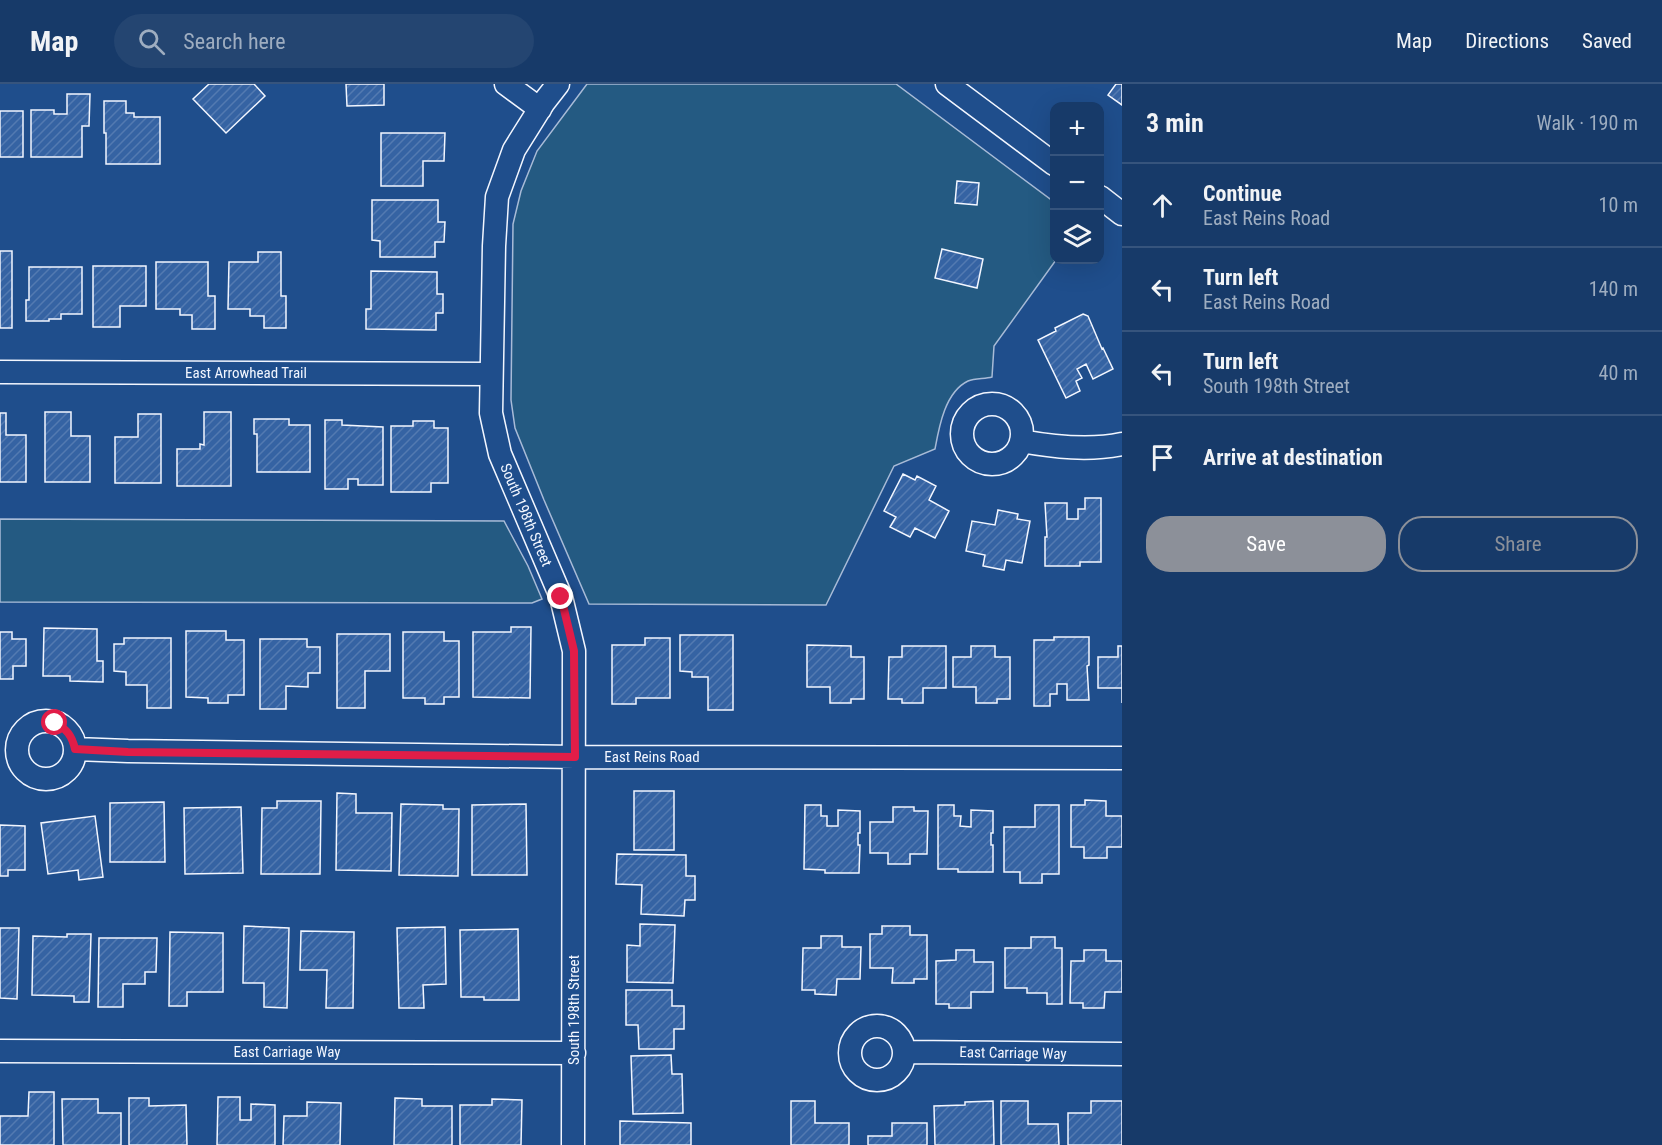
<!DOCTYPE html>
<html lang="en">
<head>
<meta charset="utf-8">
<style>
  body { margin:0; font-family:"Roboto Condensed",sans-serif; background:#244571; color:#f1f3f6 }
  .controls { position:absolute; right:18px; top:18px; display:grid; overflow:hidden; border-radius:12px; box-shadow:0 6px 24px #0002 }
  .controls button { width:54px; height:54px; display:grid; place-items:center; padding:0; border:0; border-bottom:2px solid #36547d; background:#173a69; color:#f1f3f6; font:30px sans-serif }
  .stop { position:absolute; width:18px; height:18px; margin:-14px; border:4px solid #e11d48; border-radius:50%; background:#fff }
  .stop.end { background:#e11d48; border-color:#fff; box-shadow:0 2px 6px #0008 }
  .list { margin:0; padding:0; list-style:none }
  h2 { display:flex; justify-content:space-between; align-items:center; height:78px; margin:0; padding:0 24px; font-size:26px }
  h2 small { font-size:20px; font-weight:400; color:#9eadc0 }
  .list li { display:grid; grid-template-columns:39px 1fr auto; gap:18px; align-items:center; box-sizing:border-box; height:84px; padding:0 24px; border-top:2px solid #36547d }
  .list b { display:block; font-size:22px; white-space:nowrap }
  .list p { margin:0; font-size:20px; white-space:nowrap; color:#9eadc0 }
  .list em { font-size:20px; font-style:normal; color:#9eadc0 }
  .actions { display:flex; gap:12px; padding:18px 24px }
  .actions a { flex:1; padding:14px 0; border:2px solid #8c9099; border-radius:24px; text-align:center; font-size:21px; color:#8c9099 }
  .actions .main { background:#8c9099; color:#fff }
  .icon { flex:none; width:33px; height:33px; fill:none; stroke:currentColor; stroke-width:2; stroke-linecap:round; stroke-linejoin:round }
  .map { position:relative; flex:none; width:1122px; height:1061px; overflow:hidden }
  header { display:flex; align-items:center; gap:36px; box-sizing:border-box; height:84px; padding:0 30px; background:#173a69; border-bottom:2px solid #36547d }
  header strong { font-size:28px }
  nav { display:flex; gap:33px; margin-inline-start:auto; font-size:21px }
  .search { width:420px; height:54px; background:#244571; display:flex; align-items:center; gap:15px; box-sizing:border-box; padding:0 21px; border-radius:33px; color:#9eadc0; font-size:22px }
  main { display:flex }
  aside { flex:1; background:#173a69 }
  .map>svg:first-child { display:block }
  .green { fill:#245a82; stroke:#a8bbd7; stroke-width:1.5 }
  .building { fill:url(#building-hatch); stroke:#f2f6ff; stroke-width:1.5 }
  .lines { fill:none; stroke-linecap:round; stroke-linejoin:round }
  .minor-casing { stroke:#f2f6ff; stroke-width:25 }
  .minor { stroke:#1f4e8c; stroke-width:22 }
  .route { stroke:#e11d48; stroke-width:8 }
  .labels { text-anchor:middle; stroke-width:4.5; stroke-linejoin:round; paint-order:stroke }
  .street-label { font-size:15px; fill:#f2f6ff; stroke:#1f4e8c }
</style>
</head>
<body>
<header>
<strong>Map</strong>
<div class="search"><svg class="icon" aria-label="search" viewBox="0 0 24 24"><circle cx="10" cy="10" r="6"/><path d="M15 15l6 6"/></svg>Search here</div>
<nav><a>Map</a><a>Directions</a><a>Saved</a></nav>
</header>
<main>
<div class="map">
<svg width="1122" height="1061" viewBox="0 0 1122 1061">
  <defs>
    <pattern id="building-hatch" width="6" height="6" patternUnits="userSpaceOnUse" patternTransform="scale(1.5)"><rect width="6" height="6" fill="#3563a3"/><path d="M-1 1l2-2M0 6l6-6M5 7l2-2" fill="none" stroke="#537ab1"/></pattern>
  </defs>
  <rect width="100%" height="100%" fill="#1f4e8c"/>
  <path class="green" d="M587 0H896L1054 118V176H1056L994 262 992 293C985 295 975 294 968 297 945 308 939 343 935 365L894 382 826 521 589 520 544 416 515 344 511 316 513 140 521 107 537 67Z
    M0 435 504 437 528 482 542 515 532 519 0 518Z"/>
  <path class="building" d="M209 0H254L265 12 226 49 193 15Z
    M346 0H384V21L347 22Z
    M1116 0H1122V21L1108 11Z
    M67 10H90L89 42H82V73H31V26H54V30H67Z
    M104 17H126V29H134V33H160V80H106V49H104Z
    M0 27H23V73H0Z
    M381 49H445L444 77H423V102H381Z
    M957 97 979 99 977 121 955 119Z
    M372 116H438V138H445L444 158H435V173H380V157L372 156Z
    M942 165 983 175 977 204 935 194Z
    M0 167H12V244H0Z
    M258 168H281V212H286V244H264V232H250V225H228L229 178H258Z
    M156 178H208V212H215V245H192V231H180V225H156Z
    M93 182H146V222H120V243H93Z
    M29 183H82V230H61V235H49V237H26V216H29Z
    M371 187 437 188V210H443V229H436V246L366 245V225H371Z
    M1083 230 1088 232 1102 265 1103 264 1113 285 1093 295 1086 280 1077 285 1082 294 1076 297 1080 307 1066 314 1038 256 1056 247 1055 244Z
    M45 328H71V352H90V398H45Z
    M204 328H231V402H177V365H200V360L204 361Z
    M0 329H6V351H26V398H0Z
    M138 330H161V399H115V353H138Z
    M254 335H289V341H310V388H257V350H254Z
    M325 336H342V341L383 343V401H358V395H348V405H325Z
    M413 337H434V344H448V399H431V408H391V342H413Z
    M903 390 915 396 917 392 936 402 929 416 949 427 935 454 915 444 910 453 890 443 896 433 884 427Z
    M1085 414H1101V478H1080V482H1045V453H1047L1045 419H1067V435H1078V425H1085Z
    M998 426 1018 430 1017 435 1030 437 1022 479 1006 476 1004 486 983 482 985 471 966 467 972 437 995 441Z
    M511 543H531L530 614 473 613V548H511Z
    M44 544 97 545V577H103V598L70 597V592H43Z
    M186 547H226V556H244V611H228V619H208V614L186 613Z
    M0 548H12V555H26V582H13V595H0Z
    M403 548H444V557H459V613H444V620H425V614H403Z
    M337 550H390V587H365V624H337Z
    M680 551H733V626H708V593H692V588L680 587Z
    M1054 553H1089V581L1087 582 1089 616H1067V600H1057V610H1050V622H1034V556H1054Z
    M124 554H171V624H147V601H126V588L114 587V560H124Z
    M645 554H670V614H636V620H612V561H645Z
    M260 555H307V563H320V589H308V603L286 602V625H260Z
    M807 561 851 562V573H864V615H851V619H830V603H807Z
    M902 562H946V604H923V619H902V615H888L889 573H902Z
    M971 562H995V573H1010V615H997V619H976V603H953V573H971Z
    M1118 562H1122V619V604H1098V573H1118Z
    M634 707H674V766H634Z
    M337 709 356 710V729H392L391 787 336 786Z
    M1085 716 1106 717V732H1122V763H1107V774H1084V763H1071V721H1085Z
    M277 717H321L320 790H261L262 724H277Z
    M164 718 165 778H110V719Z
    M401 720 443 721V725H459L458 792 399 791Z
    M526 720 527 791H472V721Z
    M805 721H821V732H827V742H838V726L860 727V749H858V761H860L859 789H825V786L804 785Z
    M938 721H954V732H961L960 742 971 743V726L993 727V749H991V761H993V788H958V785H938Z
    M1035 721H1059V790H1042V799H1020V788H1004V743H1035Z
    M241 723 243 789 185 790 184 724Z
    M893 723H914V727H928L927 770H910V780H888V769H870V738H893Z
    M95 732 103 793 79 796 78 786 48 790 41 739Z
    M0 741 25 742V786H8V792H0Z
    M617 770 686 771V792H695V816H685L684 832 641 830 642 801 616 800Z
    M640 840 675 841 673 899 627 898V861L640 862Z
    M244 842 289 844 287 924 264 923V899H243Z
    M882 842H910V851H927V895H914V899H892L893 884H870V850H882Z
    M445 843 446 900 423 901 424 924H399L397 844Z
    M0 844H19L17 915 0 914Z
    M518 845 519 916H484V913H461L460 846Z
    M301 847 354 848 353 924H326L327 886H300Z
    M170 848 223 849V908H187V922H169Z
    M67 850H91L89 918H74V912L32 911 33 852 67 853Z
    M821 852H842V863H861L860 895H837L836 911 815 910V906H802L803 864H821Z
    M1031 853H1055V864H1062V920H1047V909H1027V904H1005V864H1031Z
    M99 854H157L156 888H145V900H123V923H98Z
    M956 866H974V878H993V908H971V924H949V920H936V877L956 876Z
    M1084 866H1106V877H1122V908H1105L1104 924H1083V919H1070L1071 877H1084Z
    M626 906H672V922H684V945H674V965H639L638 941H626Z
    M671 971 672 990H682L683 1029 633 1030 631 972Z
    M29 1008H54V1061H0V1032H28Z
    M218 1013H240V1036H251V1020L275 1021V1061H217Z
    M129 1014H149V1022L186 1021 187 1061H129Z
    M395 1014 422 1015V1022H452V1061H394Z
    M62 1015H98V1029H121V1061H63Z
    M492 1015 522 1016 521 1061H460V1021H492Z
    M791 1017H815V1039H849V1061H791Z
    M993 1017 994 1061H935L934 1022 965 1021V1018Z
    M1001 1017H1028V1040H1058L1059 1061H1001Z
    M1091 1017H1122V1061H1068V1029H1091Z
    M307 1018 341 1019 340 1061H283L284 1032H307Z
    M620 1037 691 1039V1061H620Z
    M892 1039H927V1061H868V1052H892Z"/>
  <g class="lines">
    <g class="minor-casing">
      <path id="minor" d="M506 0 540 25
        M558 0 544 18 514 66 497 113 494 162 491 329 500 370 561 513 574 567 573 1061
        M947 0 1054 80
        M1100 113 1122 130
        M0 288 491 290
        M962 350a30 30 0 1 1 60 0a30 30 0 1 1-60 0Z
        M1021 357C1054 363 1089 367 1122 360
        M17 666a29 29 0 1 1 58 0a29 29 0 1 1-58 0Z
        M75 665 128 667 575 673 1122 674
        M850 969a27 27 0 1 1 54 0a27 27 0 1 1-54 0Z
        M0 967 574 969
        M905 968 1122 970"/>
    </g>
    <use href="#minor" class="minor"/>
  </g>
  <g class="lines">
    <path class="route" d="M55 639C67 645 72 652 75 665L128 668 575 673 574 567 561 513"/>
  </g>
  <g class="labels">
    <g class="street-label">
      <text x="246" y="294">East Arrowhead Trail</text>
      <text transform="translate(526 431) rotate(67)" y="5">South 198th Street</text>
      <text x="652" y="678">East Reins Road</text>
      <text transform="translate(574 926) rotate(-90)" y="5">South 198th Street</text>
      <text x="287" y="973">East Carriage Way</text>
      <text transform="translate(1013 969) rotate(1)" y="5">East Carriage Way</text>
    </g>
  </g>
</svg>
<div class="controls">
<button>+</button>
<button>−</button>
<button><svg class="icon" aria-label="layers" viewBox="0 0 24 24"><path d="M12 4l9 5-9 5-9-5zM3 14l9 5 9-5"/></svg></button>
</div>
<div class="stop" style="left:55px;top:639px"></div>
<div class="stop end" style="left:561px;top:513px"></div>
</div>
<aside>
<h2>3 min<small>Walk · 190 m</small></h2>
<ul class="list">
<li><svg class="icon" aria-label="ahead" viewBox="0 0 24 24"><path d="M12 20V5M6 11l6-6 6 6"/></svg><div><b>Continue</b><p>East Reins Road</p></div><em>10 m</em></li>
<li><svg class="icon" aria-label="left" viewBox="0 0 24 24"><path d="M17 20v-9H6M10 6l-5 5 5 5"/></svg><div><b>Turn left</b><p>East Reins Road</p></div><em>140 m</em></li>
<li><svg class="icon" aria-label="left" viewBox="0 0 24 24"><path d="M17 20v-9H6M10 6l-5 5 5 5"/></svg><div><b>Turn left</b><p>South 198th Street</p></div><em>40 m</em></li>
<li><svg class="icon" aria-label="arrive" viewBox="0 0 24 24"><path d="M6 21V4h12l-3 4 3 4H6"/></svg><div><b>Arrive at destination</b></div></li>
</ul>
<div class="actions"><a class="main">Save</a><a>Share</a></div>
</aside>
</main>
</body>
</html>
